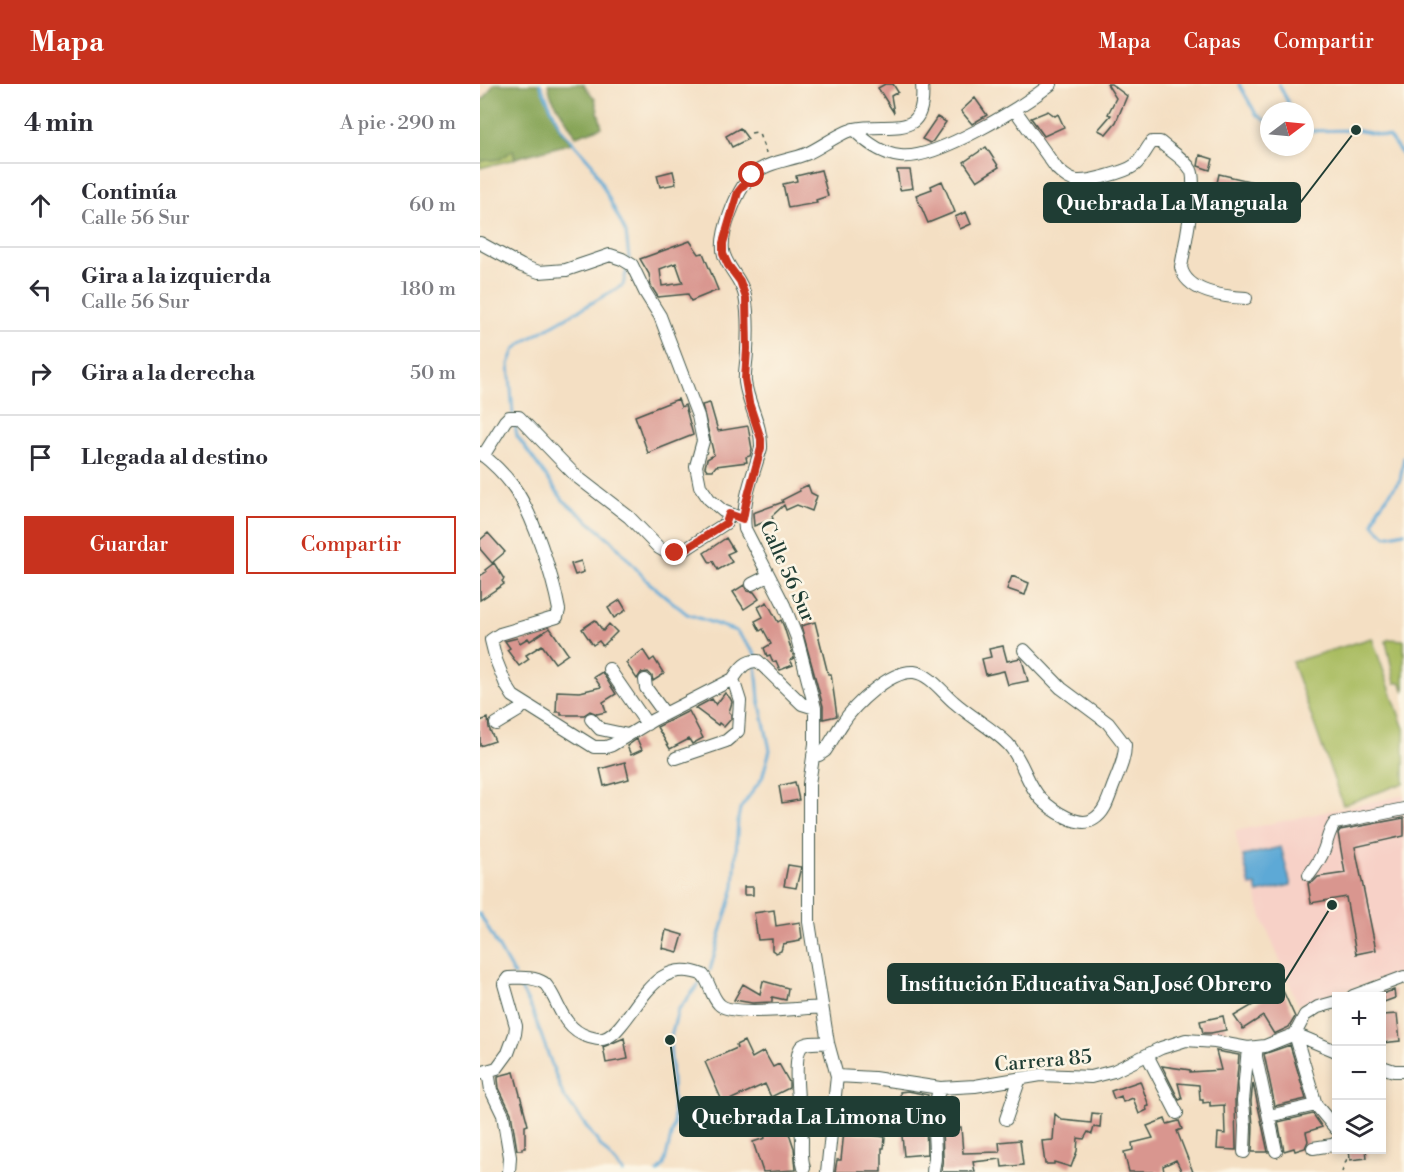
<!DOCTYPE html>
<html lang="es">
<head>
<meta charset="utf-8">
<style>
  body { margin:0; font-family:"Libre Bodoni",serif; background:#f2f2f3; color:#2b2b33 }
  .controls { position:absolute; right:18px; bottom:18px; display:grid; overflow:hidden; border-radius:0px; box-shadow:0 3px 9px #0003 }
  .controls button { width:54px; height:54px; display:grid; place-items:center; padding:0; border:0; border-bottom:2px solid #e1e1e2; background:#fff; color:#2b2b33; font:30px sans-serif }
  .compass { position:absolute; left:780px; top:18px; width:54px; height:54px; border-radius:50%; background:#fff; box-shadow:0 3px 9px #0003; rotate:74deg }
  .stop { position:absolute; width:18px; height:18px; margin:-14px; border:4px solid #c8321e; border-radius:50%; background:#fff }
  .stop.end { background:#c8321e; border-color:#fff; box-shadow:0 2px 6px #0008 }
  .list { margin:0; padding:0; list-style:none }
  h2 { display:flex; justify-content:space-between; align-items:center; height:78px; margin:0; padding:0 24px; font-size:26px }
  h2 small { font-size:20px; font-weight:400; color:#7c7c81 }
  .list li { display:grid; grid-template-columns:39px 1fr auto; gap:18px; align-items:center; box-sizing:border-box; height:84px; padding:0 24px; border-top:2px solid #e1e1e2 }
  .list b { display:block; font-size:22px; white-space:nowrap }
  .list p { margin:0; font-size:20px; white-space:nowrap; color:#7c7c81 }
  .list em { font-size:20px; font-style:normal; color:#7c7c81 }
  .actions { display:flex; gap:12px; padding:18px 24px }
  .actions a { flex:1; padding:14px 0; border:2px solid #c8321e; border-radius:0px; text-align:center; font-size:21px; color:#c8321e }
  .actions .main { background:#c8321e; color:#fff }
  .icon { flex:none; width:33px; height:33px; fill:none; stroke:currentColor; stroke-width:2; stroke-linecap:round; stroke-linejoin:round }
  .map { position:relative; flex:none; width:924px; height:1088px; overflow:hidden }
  header { display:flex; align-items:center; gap:36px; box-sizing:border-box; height:84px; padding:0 30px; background:#c8321e; color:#fff }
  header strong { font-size:28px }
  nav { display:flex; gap:33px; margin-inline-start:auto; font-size:21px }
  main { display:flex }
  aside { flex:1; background:#fff }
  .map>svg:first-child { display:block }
  .built { fill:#f7d1c7 }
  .green { fill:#a9bc61; stroke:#647c4a; stroke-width:1.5 }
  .forest { fill:#86a457; stroke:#527046; stroke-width:1.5 }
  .water { fill:#5da9d6; stroke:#3e7385; stroke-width:1.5 }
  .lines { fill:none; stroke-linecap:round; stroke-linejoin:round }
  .stream { stroke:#5da9d6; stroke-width:3 }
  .building { fill:#d9968f; fill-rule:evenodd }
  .minor-casing { stroke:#3f5549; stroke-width:14 }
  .path { stroke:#3f5549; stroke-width:1.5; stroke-dasharray:4.5 4.5; stroke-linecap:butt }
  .minor { stroke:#fff; stroke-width:12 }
  .route { stroke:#c8321e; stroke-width:8 }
  .labels { text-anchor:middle; stroke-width:5; stroke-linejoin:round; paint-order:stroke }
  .street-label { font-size:20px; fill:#1f3d34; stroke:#fcf5e5 }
  .leader { fill:none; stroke:#1f3d34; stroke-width:2 }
  .callout-dot { fill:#1f3d34; stroke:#fcf5e5; stroke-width:2 }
  .callout { fill:#1f3d34; stroke:#1f3d34; stroke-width:2 }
  .callout-label { font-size:21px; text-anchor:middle; font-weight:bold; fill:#fff }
</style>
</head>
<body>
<header>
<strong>Mapa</strong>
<nav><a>Mapa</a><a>Capas</a><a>Compartir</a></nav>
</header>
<main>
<aside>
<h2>4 min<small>A pie · 290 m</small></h2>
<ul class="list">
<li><svg class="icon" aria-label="ahead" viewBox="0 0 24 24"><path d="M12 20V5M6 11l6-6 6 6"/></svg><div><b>Continúa</b><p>Calle 56 Sur</p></div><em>60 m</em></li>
<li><svg class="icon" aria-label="left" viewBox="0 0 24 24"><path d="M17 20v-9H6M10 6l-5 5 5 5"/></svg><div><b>Gira a la izquierda</b><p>Calle 56 Sur</p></div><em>180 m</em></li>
<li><svg class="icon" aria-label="right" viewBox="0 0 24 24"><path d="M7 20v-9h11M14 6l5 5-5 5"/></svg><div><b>Gira a la derecha</b></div><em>50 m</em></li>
<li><svg class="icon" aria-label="arrive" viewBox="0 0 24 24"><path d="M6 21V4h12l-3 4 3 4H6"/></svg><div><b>Llegada al destino</b></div></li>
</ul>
<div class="actions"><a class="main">Guardar</a><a>Compartir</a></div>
</aside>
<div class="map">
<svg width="924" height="1088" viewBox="0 0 924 1088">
  <rect width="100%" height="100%" fill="#fcf5e5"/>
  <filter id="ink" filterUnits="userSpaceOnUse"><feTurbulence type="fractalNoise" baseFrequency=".0167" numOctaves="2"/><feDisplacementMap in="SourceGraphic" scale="12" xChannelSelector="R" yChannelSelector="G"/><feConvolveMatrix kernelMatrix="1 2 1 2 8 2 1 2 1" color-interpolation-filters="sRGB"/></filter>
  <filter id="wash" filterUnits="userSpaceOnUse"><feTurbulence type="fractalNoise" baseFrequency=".008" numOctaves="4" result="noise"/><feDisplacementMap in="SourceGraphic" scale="24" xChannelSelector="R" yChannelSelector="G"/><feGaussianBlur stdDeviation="1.35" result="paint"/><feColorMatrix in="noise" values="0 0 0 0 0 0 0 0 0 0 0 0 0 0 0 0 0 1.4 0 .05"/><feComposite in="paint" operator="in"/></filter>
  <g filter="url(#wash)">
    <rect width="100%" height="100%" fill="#f4dfc3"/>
    <path class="built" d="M924 711V888L818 921 782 833 774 804H768L755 747Z"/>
    <path class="green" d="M33 66 35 75 0 84V77L20 75Z
      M892 554 924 645V699L863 721 812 578Z
      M909 555 924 556V609L921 599H915L906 557Z"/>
    <path class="forest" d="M14 0H60L81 47 92 59 35 74 33 66 20 75 0 77V15H4Z
      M68 0H103L115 15 122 43 96 52 71 12Z"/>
    <path class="water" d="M801 763 811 801 778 809 776 801 770 802 763 772Z"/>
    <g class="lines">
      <path class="stream" d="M60 0 81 45 112 80 146 149 149 175
        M759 0 776 30 789 39
        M799 0 812 27
        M825 47 876 46 909 53 924 73
        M33 330 29 280 35 265 47 256 143 201 148 181
        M34 336 37 352 83 416 131 456 167 497 207 530 256 547 277 572
        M924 373 920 396 898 425 893 440 906 452 924 448
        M0 830 34 891
        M230 886 254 803 258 735 260 725 282 694 290 666 279 615 276 581
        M37 897 52 926 83 1011 120 1061 143 1088
        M178 1088 184 1081 194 1040 190 956 198 926 219 900"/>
    </g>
    <g id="blocks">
      <path class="building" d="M405 0H413L418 8 411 12 414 29 398 4Z
        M627 0H631L647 12 636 38 626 50 618 46 631 31 628 30 636 14Z
        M495 14 507 31 492 40 481 27Z
        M568 27 575 32 578 30 584 43 564 52 551 34Z
        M457 33 466 38 453 57 450 59 442 55Z
        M260 44 268 55 252 63 246 52Z
        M506 63 519 83 497 97 484 78Z
        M720 71 733 75 730 86 718 82Z
        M341 86 348 112 336 116 337 119 308 124 303 100 317 97 316 92Z
        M417 86H430L433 104 420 106Z
        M193 87 196 100 180 103 177 91Z
        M739 90 778 99 776 110 758 107 757 113 735 108Z
        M462 97 475 128 448 139 436 111 452 105 451 102Z
        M486 128 491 140 480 145 475 133Z
        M210 157 219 170 223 169 238 206 211 217 208 210 178 213 171 202 169 190 160 175ZM196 179 203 199 182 202 180 185Z
        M198 315 201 323 205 321 213 351 168 369 155 332Z
        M230 319 238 347 268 342 272 365 270 372 266 373 267 378 236 382 233 386H227L225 383 227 375 234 371 222 321Z
        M328 401 331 409 337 412 332 427 317 421 306 426 304 421 292 432 293 435 274 442 273 429 303 418 302 416 320 407 319 405Z
        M8 449 25 468 12 479 0 465V456Z
        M246 454 254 467 247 470 252 478 238 486 233 477 230 479 224 469Z
        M101 477 104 488 95 491 91 480Z
        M14 479 24 495 22 497 24 500 0 516V492L6 488 5 486Z
        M532 492 549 499 545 511 527 505Z
        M264 501 267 507 274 508 279 515 264 525 253 508Z
        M140 516 146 526 134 534 128 524Z
        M287 518 298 538 301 536 304 543 314 574 310 576 313 581 300 586 296 577 293 578 290 571 287 572 284 564 291 560 283 545 280 547 275 537 283 533 278 523Z
        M115 536 123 547 129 540 137 548 123 562 119 557 113 561 102 545Z
        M335 538 348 590H351L357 632 343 635V622L321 542Z
        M70 544 88 570 75 579 62 561 46 571 49 575 39 582 27 566 30 564 25 557 37 554 40 559 48 554 50 557Z
        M523 562 527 577 540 574 542 576 548 597 528 601 524 587 506 591 502 575 511 573 509 565Z
        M163 566 170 577 174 574 184 590 173 597 172 592 168 588 161 589 157 595 146 579Z
        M122 588 136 610 123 618 126 628 117 630 110 627 104 631H81V628H76L77 607 100 608 121 603 114 593Z
        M245 609 250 614 252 618 249 628 251 630V635L244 643 239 639 238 641 215 624 232 615 236 621Z
        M209 627 223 654 212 660 209 655 190 665 177 643Z
        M8 634 9 644 15 657 0 662V637Z
        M157 655 162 666 151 671 147 662Z
        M145 678 149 695 124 702 120 685Z
        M315 698 319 716 302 719 299 702Z
        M924 734V752L875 763 896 866 876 870 866 813 831 819 828 799 833 798 838 793 865 789 858 749 860 746Z
        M308 781 321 783 316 804 304 802Z
        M264 803H273V811H264Z
        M294 826 296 842 320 838 322 854 320 855V857L303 860 301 867 296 869 292 866V855L278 856 274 829Z
        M186 846 203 851 198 868 182 864Z
        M283 897 308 904 306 916 292 913V918L272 919 254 916 263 900 280 910Z
        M799 898 815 933 809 943 794 950 783 932 763 945 754 932 790 911 787 905Z
        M914 906 915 914 904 918 902 910Z
        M917 930 920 957 902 959V931Z
        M743 932 746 946 731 949H723L720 937Z
        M144 954 148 975 126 979 123 963Z
        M264 957 272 974 284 967 293 983 299 980 309 998V1004L291 1013 285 1000 243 1019 225 978 257 964 256 961Z
        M810 961 826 1015 795 1022 784 970Z
        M736 967 759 971 755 1016 756 1066 737 1065 738 1049 745 1050 744 1021 730 1022V1018L723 1019V1016H720L719 1001 698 999 702 1015 699 1016 682 982 710 986V988L741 986Z
        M34 988 48 1041 45 1042V1064H42V1066H37L31 1029 19 1004 18 995V992Z
        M660 997 669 1022 666 1023 667 1026 659 1030 653 1014 643 1018 641 1012 634 1015 631 1007Z
        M773 999 788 1068H772L773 1042 771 1017Z
        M428 1007 448 1011 446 1038 447 1070 424 1072 419 1022 421 1021 420 1008Z
        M612 1029 621 1030 620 1044 614 1043 612 1050 608 1048 604 1055 598 1054 597 1067 591 1083 574 1078V1080H565L562 1057 573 1056 575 1030 582 1036 611 1039Z
        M833 1030 842 1043 826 1048 828 1057 825 1064 815 1067 814 1064 804 1067 798 1038Z
        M304 1034 314 1064 316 1086 283 1088 273 1058 285 1054 280 1041Z
        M685 1035 687 1040 699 1037 702 1045 697 1047 713 1088H702L696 1076 683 1082 684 1088H649L644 1068 653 1066 652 1059 673 1054 667 1042Z
        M481 1043 483 1069 520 1068 519 1058 540 1056 543 1081 522 1083 521 1075 493 1078 495 1088H461L463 1073 462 1044Z
        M364 1047 405 1053 404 1064H402V1088H355L357 1076H361Z
        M869 1065H886L887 1074 870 1076Z"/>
    </g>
  </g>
  <g filter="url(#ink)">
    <use href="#blocks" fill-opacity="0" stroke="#3f5549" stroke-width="1.5"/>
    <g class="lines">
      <g class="minor-casing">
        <path id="minor" d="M535 26 577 85C583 90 588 96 597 97 608 98 646 88 655 81 662 75 666 65 672 58H680C689 66 705 75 711 86 718 99 704 166 701 183 706 208 744 213 766 214
          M373 45C386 58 401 70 420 72 455 77 543 22 571 0
          M0 159 42 182 59 188 86 186 130 171 142 175 152 181 165 208 180 232 218 332 223 357 216 382 220 402 229 415 243 427 263 435
          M0 369C13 379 24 390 33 402 53 429 73 493 79 526L77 533 20 550 11 556 16 576 26 601 33 612 114 663H126L132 661 173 636 253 595 260 617 258 647 246 657 196 674
          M3 372 25 337 29 333H39L96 392 149 433 179 464 186 468 195 469 206 465 246 439 249 430
          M272 500 288 492
          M129 585 167 640
          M253 595C260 585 265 576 278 577L322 620 335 624
          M165 596 166 604 185 630
          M111 635 120 645 148 651
          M16 640 39 626 44 620
          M333 671H339L345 667C351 658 356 649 362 640 374 621 410 586 434 588 450 590 463 609 474 618 491 633 512 644 528 660 543 676 546 699 561 715 572 726 599 745 614 735 626 728 629 712 634 700 639 687 645 675 645 661L628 639 581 604 544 566
          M829 791C835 783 840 776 844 766 848 756 848 748 855 739L924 725
          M873 912 924 893
          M815 950 836 1021 856 1045
          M815 950 856 967
          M776 963V973L796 1067
          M667 971 697 1029
          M902 983 914 987H924
          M8 987 11 1006 23 1031 30 1073 29 1088
          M0 989 17 984 28 969 35 950 36 942 24 900 28 894C40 894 53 892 64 899 68 902 71 909 74 914 82 931 90 948 109 953 113 954 119 956 123 955 131 953 136 947 141 941 163 915 180 873 223 891 230 899 231 912 239 920 250 933 323 924 342 923
          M357 992 394 994 460 1004 495 1002 561 991 611 993 634 987 681 964 706 956 735 958 768 964 785 962 815 950 825 931 838 923 856 918
          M789 1032 836 1021
          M526 1035 540 994
          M833 1064 852 1061 856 1059
          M764 1068 765 1042 763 1017 768 964
          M324 1084C321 1074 322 1066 322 1056 321 1037 311 976 321 963 326 957 341 959 348 959
          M347 1088 357 992 348 959 329 838V700L335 660V624L317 554 304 521 265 445C261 418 274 389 281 364 282 341 268 321 265 298 264 287 267 277 267 266 268 249 268 228 265 212 262 196 249 186 244 171 238 152 257 106 271 92 286 78 308 77 326 70 340 64 361 48 374 45 410 37 447 59 442 0
          M453 1088C453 1083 455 1078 455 1073 455 1046 450 1031 460 1004"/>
      </g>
      <path class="path" d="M271 49 277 48 279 50 286 69
        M862 1088 869 1069 868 1066"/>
      <use href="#minor" class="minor"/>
    </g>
  </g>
  <g class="lines" filter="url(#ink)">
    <path class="route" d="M195 469 206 465 246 439 249 430 263 435 266 419 281 364V355L269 319 265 295 267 265 266 214 260 197 248 181 243 170V159L258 108 272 91"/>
  </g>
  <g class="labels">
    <g class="street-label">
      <text transform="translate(308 487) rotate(66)" y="7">Calle 56 Sur</text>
      <text transform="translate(563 976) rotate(-5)" y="7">Carrera 85</text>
    </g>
  </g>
  <path class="leader" d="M876 46L820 119M852 821L804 899M190 956L200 1032"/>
  <g class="callout-dot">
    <circle cx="876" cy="46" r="6"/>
    <circle cx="852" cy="821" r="6"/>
    <circle cx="190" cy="956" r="6"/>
  </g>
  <g class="callout">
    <rect x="564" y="99" width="256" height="39" rx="6"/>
    <rect x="408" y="880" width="396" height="39" rx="6"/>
    <rect x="200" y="1013" width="279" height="39" rx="6"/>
  </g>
  <g class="callout-label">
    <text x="692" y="126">Quebrada La Manguala</text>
    <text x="606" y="907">Institución Educativa San José Obrero</text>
    <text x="339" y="1040">Quebrada La Limona Uno</text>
  </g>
</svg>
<div class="controls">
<button>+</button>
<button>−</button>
<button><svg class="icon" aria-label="layers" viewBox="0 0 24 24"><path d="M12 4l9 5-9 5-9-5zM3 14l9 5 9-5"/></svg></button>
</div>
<svg class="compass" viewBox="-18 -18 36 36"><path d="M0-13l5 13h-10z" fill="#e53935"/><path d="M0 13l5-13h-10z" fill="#7c7c81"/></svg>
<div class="stop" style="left:272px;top:91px"></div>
<div class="stop end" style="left:195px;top:469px"></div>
</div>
</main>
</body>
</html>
